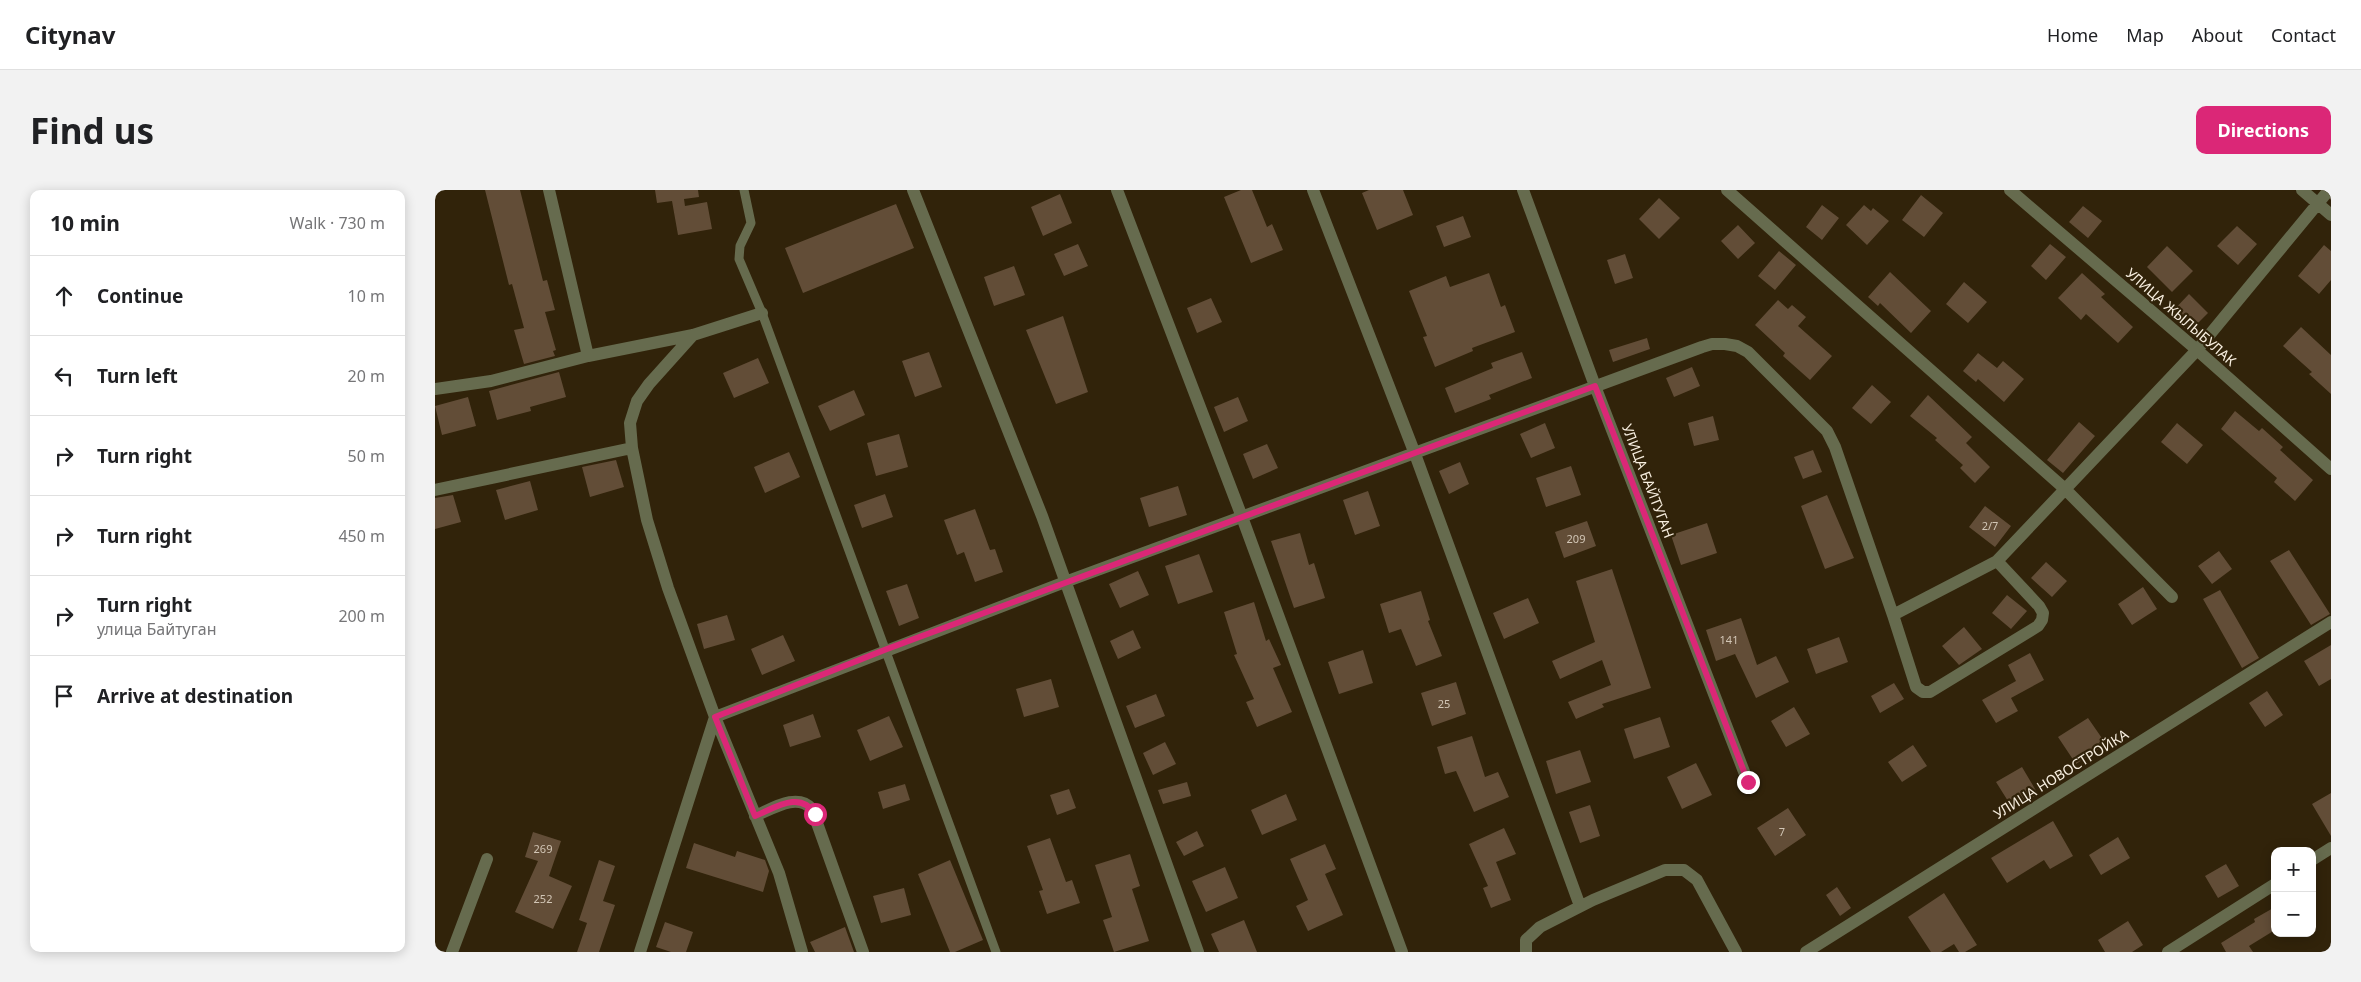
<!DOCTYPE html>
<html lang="en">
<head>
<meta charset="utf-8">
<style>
  body { margin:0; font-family:"Noto Sans",sans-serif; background:#f2f2f2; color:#202124 }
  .controls { position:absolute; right:15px; bottom:15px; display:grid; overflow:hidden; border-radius:10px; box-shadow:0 2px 12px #0003 }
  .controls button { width:45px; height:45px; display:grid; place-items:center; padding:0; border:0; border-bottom:1px solid #e0e0e0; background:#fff; color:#202124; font:25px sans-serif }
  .stop { position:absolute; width:15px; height:15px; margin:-11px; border:4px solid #db2777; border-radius:50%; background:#fff }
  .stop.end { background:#db2777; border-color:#fff; box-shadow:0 1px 5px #0008 }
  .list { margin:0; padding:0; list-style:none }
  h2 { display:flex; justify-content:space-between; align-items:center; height:65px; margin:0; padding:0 20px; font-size:21px }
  h2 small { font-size:16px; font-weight:400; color:#757577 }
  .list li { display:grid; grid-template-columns:32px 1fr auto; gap:15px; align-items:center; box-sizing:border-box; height:80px; padding:0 20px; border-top:1px solid #e0e0e0 }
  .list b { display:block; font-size:19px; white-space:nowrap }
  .list p { margin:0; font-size:16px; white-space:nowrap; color:#757577 }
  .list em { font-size:16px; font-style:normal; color:#757577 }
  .icon { flex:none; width:28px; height:28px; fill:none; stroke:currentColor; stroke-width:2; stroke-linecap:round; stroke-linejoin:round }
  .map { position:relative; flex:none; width:1896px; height:762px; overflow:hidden; border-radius:10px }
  header { display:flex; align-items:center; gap:30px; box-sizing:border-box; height:70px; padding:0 25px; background:#fff; border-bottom:1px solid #e0e0e0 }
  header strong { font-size:24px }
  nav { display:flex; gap:28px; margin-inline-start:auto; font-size:18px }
  .intro { display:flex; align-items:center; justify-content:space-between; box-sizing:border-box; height:120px; padding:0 30px }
  h1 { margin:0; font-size:35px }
  .button { padding:12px 22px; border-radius:10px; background:#db2777; color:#fff; font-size:18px; font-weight:700 }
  main { display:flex; gap:30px; padding:0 30px }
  aside { flex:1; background:#fff; border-radius:10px; box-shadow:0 2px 12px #0003 }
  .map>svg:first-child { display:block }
  .building { fill:#624d37 }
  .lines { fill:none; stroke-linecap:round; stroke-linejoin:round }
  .service { stroke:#666b4e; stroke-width:9 }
  .minor { stroke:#666b4e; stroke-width:12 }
  .route { stroke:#db2777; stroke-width:6 }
  .labels { text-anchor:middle; stroke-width:4.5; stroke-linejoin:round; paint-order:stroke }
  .number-label { font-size:11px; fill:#d2c6b6 }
  .street-label { font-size:14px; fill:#f8efe0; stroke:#31230a }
</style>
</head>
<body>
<header>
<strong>Citynav</strong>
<nav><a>Home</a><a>Map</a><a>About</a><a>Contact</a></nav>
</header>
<div class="intro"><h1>Find us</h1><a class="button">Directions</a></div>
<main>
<aside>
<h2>10 min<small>Walk · 730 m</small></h2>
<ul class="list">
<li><svg class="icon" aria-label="ahead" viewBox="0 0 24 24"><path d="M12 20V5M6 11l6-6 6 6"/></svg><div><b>Continue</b></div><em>10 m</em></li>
<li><svg class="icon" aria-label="left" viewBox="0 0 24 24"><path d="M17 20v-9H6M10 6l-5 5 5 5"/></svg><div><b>Turn left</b></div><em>20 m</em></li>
<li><svg class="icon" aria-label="right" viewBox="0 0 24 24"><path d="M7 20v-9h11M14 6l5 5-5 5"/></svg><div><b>Turn right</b></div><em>50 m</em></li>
<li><svg class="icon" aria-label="right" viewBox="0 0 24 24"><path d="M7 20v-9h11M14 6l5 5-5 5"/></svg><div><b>Turn right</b></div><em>450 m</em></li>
<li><svg class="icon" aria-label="right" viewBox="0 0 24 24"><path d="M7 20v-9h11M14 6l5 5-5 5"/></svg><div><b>Turn right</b><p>улица Байтуган</p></div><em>200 m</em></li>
<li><svg class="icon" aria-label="arrive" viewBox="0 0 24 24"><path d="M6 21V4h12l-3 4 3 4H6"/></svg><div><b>Arrive at destination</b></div></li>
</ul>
</aside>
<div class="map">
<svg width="1896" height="762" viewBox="0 0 1896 762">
  <rect width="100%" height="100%" fill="#31230a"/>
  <path class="building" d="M50 0H85L108 91 112 90 120 120 110 122 121 160 118 161 120 166 89 174 79 140 89 138 77 94 74 95Z
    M220 0H263L264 7 249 9 250 16 272 12 277 39 243 45 237 11 222 13Z
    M806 0H817L832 37 837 34 848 60 816 73 789 7Z
    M934 0H968L978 25 942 40 927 3Z
    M625 4 637 33 608 46 596 17Z
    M1486 5 1508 23 1489 47 1467 30Z
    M1224 8 1245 28 1224 49 1204 29Z
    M461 14 479 58 368 103 350 58Z
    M1387 15 1404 28 1387 50 1371 37Z
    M1429 15 1436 21 1438 18 1454 31 1432 55 1411 35Z
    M1648 16 1667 31 1653 48 1634 32Z
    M1028 26 1036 47 1009 57 1001 36Z
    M1303 35 1320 53 1303 69 1286 51Z
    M1802 36 1822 54 1803 75 1782 56Z
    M643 54 653 76 629 86 619 64Z
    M1615 54 1631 67 1611 90 1596 76Z
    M1889 55 1896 61V90L1884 104 1863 86Z
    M1732 56 1758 81 1737 102 1712 77Z
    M1344 61 1361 75 1340 100 1323 86Z
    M1190 64 1198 88 1180 94 1172 70Z
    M579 76 590 105 559 116 549 87Z
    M1455 82 1496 121 1476 143 1445 113 1443 116 1433 107Z
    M1054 83 1066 117 1070 115 1080 142 1037 158 1038 161 1000 177 988 147 992 146 974 101 1011 86 1015 97Z
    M1647 83 1670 104 1666 107 1698 137 1683 153 1651 124 1646 130 1623 108Z
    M1529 92 1552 112 1533 133 1511 114Z
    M1754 104 1773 123 1754 142 1735 124Z
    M776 108 787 132 762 143 752 118Z
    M1343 110 1353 119 1357 115 1371 127 1363 136 1397 166 1375 190 1348 166 1350 163 1320 135Z
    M628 126 653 202 621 214 591 140Z
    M1866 137 1896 165V204L1874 184 1877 182 1848 156Z
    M1212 148 1215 159 1178 172 1174 160Z
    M494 162 507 197 480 207 467 171Z
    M1087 162 1097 188 1054 205 1056 209 1020 223 1010 198 1058 178 1056 173Z
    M1543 163 1562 178 1568 171 1589 189 1569 212 1543 189 1541 192 1528 181Z
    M323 168 334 193 299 208 288 183Z
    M1257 177 1265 196 1239 207 1231 188Z
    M124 182 131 207 95 217 96 221 62 230 54 201Z
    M1437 195 1456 212 1436 234 1417 218Z
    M419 200 430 225 395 241 383 216Z
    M1493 205 1537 247 1531 253 1555 277 1540 293 1525 278 1528 275 1500 250 1502 248 1475 226Z
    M33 207 41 236 7 245 0 216Z
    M803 207 813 231 789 242 779 217Z
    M1800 221 1824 241 1827 238 1848 257 1845 260 1878 290 1860 311 1839 292 1842 288 1786 239Z
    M1278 226 1284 250 1259 256 1253 233Z
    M1644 232 1660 246 1628 283 1612 270Z
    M1110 233 1120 258 1096 268 1085 244Z
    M1742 233 1768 255 1752 274 1726 252Z
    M464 244 473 277 441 286 432 253Z
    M832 254 843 278 818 289 808 264Z
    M1378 260 1387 282 1368 289 1359 267Z
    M354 262 365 287 330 303 319 277Z
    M181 270 189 297 155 307 147 277Z
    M1025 272 1034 294 1014 304 1004 281Z
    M1136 276 1146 305 1111 317 1101 288Z
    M95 291 103 320 70 330 61 300Z
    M743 296 752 325 714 337 705 308Z
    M933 301 945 336 920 345 908 310Z
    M450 304 458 327 427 338 419 315Z
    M18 305 26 332 0 339V308Z
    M1392 305 1419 368 1390 379 1366 316Z
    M1550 316 1576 336 1560 357 1534 337Z
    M540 319 555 360 560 359 568 382 540 392 529 362 522 365 509 330Z
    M1152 331 1161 356 1129 368 1120 342Z
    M1272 333 1282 363 1246 375 1236 345Z
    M865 343 874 375 879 373 890 408 859 418 836 351Z
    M1854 360 1895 424 1876 435 1835 371Z
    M1784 361 1797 379 1777 394 1763 376Z
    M764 364 778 402 743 414 730 376Z
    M1611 372 1632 391 1617 407 1596 388Z
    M1177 379 1216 498 1167 514 1169 517 1141 529 1133 512 1176 495 1167 470 1125 489 1117 471 1160 452 1141 391Z
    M703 381 714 405 685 418 674 394Z
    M472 394 484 428 464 436 451 401Z
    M1708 397 1722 419 1697 435 1683 414Z
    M1785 400 1824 468 1807 478 1768 409Z
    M986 401 995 430 993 431 1007 466 981 476 966 439 954 443 945 414Z
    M1572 405 1592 421 1576 439 1557 423Z
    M1093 408 1104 433 1069 449 1058 423Z
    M819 412 831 451 834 449 846 475 838 478 857 522 822 537 811 512 819 509 799 465 802 464 789 422Z
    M292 425 300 450 269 459 262 434Z
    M1306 428 1322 475 1341 466 1354 492 1321 508 1300 464 1281 471 1271 440Z
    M1529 437 1547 459 1524 475 1507 456Z
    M698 440 706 458 683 469 675 451Z
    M348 445 360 471 327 485 316 459Z
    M1404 447 1413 472 1381 484 1372 459Z
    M1896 455V489L1884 496 1869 471Z
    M928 460 938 493 904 504 893 472Z
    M1595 463 1609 490 1576 508 1583 521 1561 533 1547 510 1581 491 1573 475Z
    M616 489 624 517 589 527 581 499Z
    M1021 492 1031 524 997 536 986 503Z
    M1459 493 1469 509 1445 523 1436 506Z
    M1832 501 1848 525 1830 537 1814 513Z
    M721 504 730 526 700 538 691 516Z
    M1359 517 1375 544 1351 557 1336 531Z
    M378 524 386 547 355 557 348 535Z
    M454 526 468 557 435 571 422 540Z
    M1225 527 1235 557 1199 569 1189 539Z
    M1653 528 1671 554 1641 574 1623 547Z
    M1037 546 1050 587 1063 582 1074 607 1039 622 1021 581 1010 584 1002 557Z
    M730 552 741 574 718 585 708 563Z
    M1478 555 1492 576 1467 592 1453 572Z
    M1145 560 1156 592 1121 604 1111 571Z
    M1261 573 1277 605 1247 619 1232 587Z
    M1587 577 1603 604 1578 619 1561 592Z
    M752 592 756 606 728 614 723 600Z
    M470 594 475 610 448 619 443 602Z
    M634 599 641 618 622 625 615 605Z
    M1896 603V646L1877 614Z
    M851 604 862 630 827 645 816 620Z
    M1155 615 1165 646 1145 653 1134 622Z
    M1353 618 1371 645 1340 666 1322 638Z
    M1618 631 1638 666 1615 679 1609 670 1572 693 1556 668Z
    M1069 638 1081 664 1061 672 1076 710 1056 718 1048 698 1053 696 1034 654Z
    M762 641 769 656 749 666 741 652Z
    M98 642 126 651 114 686 137 696 118 739 80 722 103 671 90 667Z
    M1683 647 1695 668 1666 685 1654 665Z
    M615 648 631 692 637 690 645 713 612 724 604 701 608 700 592 656Z
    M259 653 300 667 302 661 330 670 334 681 328 702 251 678Z
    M890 654 901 679 890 684 908 725 873 741 861 716 873 710 855 669Z
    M695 664 705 696 697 699 714 751 679 762 668 730 677 727 660 675Z
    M164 670 180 676 168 711 180 715 164 762H142L152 733 144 730Z
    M515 670 548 750 520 762H515L483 684Z
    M1791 674 1804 696 1783 708 1770 686Z
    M790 677 803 708 771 722 757 691Z
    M1402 697 1416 718 1405 726 1391 705Z
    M469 698 476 725 446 733 438 706Z
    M1509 703 1542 755 1530 762H1524L1519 754 1506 762H1496L1473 727Z
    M1840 717V740L1814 756 1818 762H1791L1786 753 1820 732 1819 729Z
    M809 730 822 762H784L776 744Z
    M1693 731 1708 755 1697 762H1670L1663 750Z
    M230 732 258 742 251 762H236L221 757Z
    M410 737 419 762H380L375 752Z"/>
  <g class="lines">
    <path class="service" d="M309 0 316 33 305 56 304 69 327 123 561 762"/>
    <path class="minor" d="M114 0 153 166 258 145 327 123
      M478 0 607 326 763 762
      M682 0 807 327 967 762
      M878 0 980 264 1145 716
      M1088 0 1160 196 1313 592
      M1292 0 1630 299 1737 407
      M1575 0 1762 160 1896 279
      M1867 0 1896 25
      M258 145 214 194 202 211 195 233 197 258 212 330 233 398 280 527 344 683 367 762
      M0 199 56 191 153 166
      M0 300 197 258
      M1458 425 1481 497 1488 502H1495L1603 436 1607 430 1608 423 1604 416 1562 371
      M320 626C337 619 362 602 377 619L428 762
      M1877 670 1896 658
      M17 762 52 669
      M205 762 280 527 630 392 1267 157 1277 154H1290L1302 156 1313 162 1392 241 1400 257 1458 425 1562 371 1762 160 1894 0
      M1091 762V750L1105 737 1158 710 1230 680H1249L1262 690 1301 762
      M1371 762 1896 432
      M1733 762 1840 694"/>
  </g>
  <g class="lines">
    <path class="route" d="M380 624C365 600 340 618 320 626L280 527 452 459 1160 196 1313 592"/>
  </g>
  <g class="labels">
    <g class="number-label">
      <text x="1555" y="340">2/7</text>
      <text x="1141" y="353">209</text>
      <text x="1294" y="454">141</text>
      <text x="1009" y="518">25</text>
      <text x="1347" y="646">7</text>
      <text x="108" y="663">269</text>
      <text x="108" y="713">252</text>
    </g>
    <g class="street-label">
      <text transform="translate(1746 127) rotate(41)" y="5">УЛИЦА ЖЫЛЫБУЛАК</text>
      <text transform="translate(1213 291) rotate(69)" y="5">УЛИЦА БАЙТУГАН</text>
      <text transform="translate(1626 584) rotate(-32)" y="5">УЛИЦА НОВОСТРОЙКА</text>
    </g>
  </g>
</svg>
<div class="controls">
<button>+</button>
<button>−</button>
</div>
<div class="stop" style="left:380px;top:624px"></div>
<div class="stop end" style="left:1313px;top:592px"></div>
</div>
</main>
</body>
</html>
